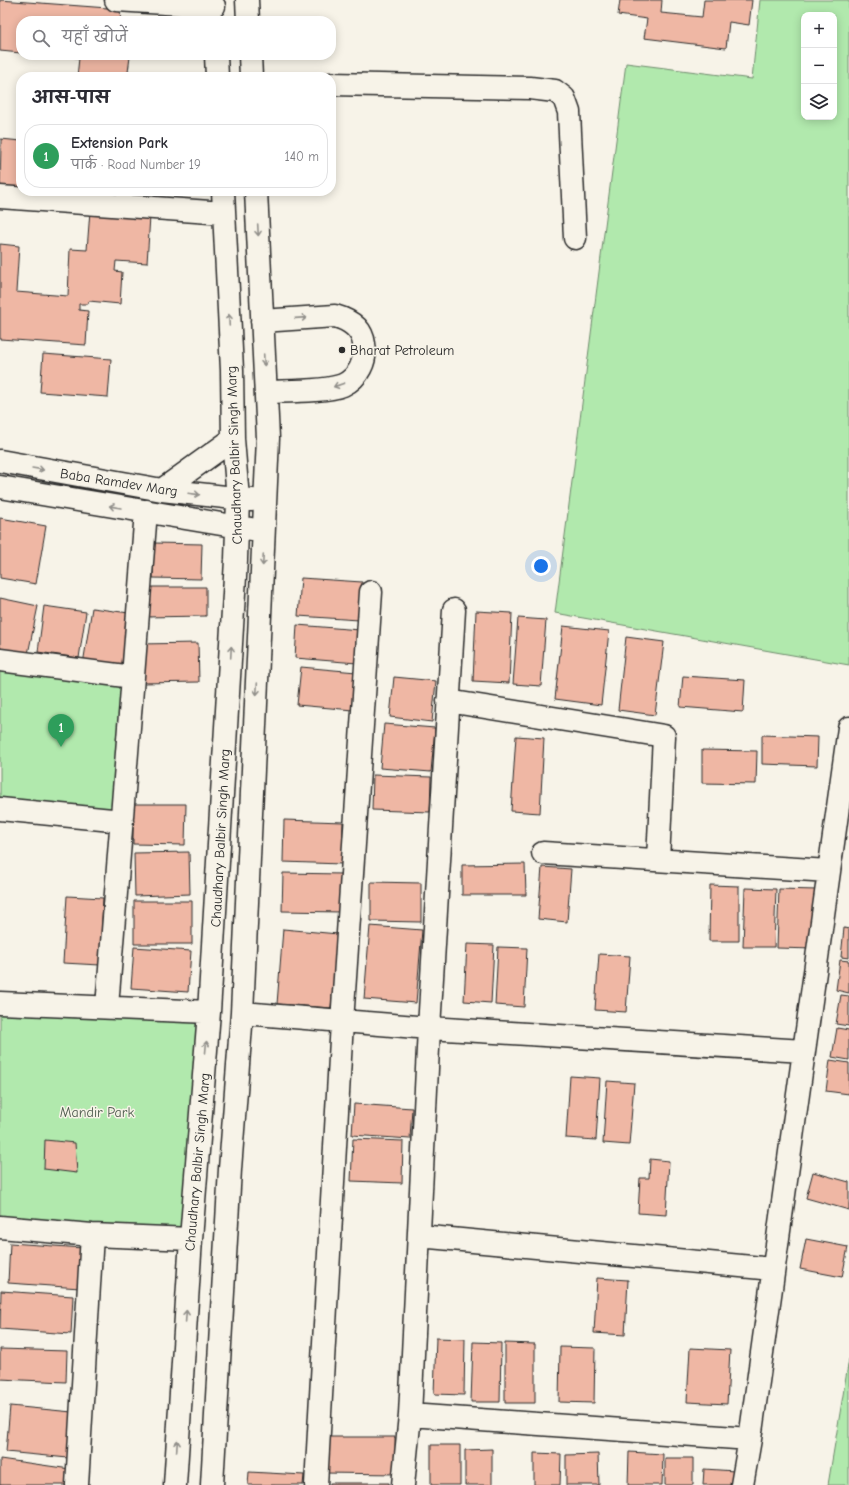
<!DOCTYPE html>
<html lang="hi">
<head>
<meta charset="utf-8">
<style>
  body { margin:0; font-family:"Comic Neue","Playpen Sans Deva",sans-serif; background:#f2f2f3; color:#2b2b33 }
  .controls { position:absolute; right:12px; top:12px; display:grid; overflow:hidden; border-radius:8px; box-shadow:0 2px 10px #0003 }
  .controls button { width:36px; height:36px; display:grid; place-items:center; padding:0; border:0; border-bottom:1px solid #e1e1e2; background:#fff; color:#2b2b33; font:20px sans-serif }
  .you { position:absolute; left:541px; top:566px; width:14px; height:14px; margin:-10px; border:3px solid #fff; border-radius:50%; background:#1a73e8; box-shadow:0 0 0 6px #1a73e833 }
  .badge { display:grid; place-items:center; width:26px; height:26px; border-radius:50%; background:#2b2b2b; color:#fff; font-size:13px; font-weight:700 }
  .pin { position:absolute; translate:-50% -33px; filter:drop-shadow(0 1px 2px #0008) }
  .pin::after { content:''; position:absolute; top:21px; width:14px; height:12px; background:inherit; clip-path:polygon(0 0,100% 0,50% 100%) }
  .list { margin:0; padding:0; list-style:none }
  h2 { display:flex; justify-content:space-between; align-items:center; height:52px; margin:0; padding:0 16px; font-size:17px }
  h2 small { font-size:13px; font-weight:400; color:#7c7c81 }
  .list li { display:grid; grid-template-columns:26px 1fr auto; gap:12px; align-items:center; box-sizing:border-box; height:64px; margin:0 8px 8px; padding:0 8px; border:1px solid #e1e1e2; border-radius:16px }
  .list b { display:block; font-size:15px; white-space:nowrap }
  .list p { margin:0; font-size:13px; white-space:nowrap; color:#7c7c81 }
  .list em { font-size:13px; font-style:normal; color:#7c7c81 }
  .icon { flex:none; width:22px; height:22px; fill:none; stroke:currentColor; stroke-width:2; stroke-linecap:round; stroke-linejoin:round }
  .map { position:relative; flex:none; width:849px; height:1485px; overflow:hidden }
  .search { position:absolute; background:#fff; box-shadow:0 2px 10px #0003; left:16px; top:16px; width:320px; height:44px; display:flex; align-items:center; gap:10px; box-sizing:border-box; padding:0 14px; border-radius:16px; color:#7c7c81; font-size:15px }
  .panel { position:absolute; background:#fff; box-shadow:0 2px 10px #0003; left:16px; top:72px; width:320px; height:124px; border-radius:16px }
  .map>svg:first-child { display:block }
  .green { fill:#b1e9ad; stroke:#6e8a6c; fill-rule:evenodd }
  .building { fill:#efb7a4; stroke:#2b2b2b }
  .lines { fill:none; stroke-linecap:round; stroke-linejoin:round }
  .minor-casing { stroke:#2b2b2b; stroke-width:25 }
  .minor { stroke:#f7f3e8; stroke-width:22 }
  .oneway { stroke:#918f8a }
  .poi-dot { fill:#2b2b2b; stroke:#f7f3e8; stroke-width:1.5 }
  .labels { text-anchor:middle; stroke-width:3; stroke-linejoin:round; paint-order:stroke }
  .poi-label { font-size:14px; fill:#2b2b2b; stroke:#f7f3e8; text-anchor:start }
  .street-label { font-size:14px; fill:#2b2b2b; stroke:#f7f3e8 }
  .park-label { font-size:14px; fill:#4c5a4c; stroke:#f7f3e8 }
</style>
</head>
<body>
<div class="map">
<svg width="849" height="1485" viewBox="0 0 849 1485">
  <rect width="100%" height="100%" fill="#f7f3e8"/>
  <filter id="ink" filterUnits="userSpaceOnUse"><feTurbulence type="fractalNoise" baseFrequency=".025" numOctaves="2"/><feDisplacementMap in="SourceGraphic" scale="8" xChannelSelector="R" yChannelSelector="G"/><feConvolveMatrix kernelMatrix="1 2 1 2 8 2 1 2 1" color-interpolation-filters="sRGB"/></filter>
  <g filter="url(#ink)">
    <path class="green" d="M760 0H849V665L555 613 626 63 752 79ZM804 15H834V117H804Z
      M0 670 123 685 122 821 0 809Z
      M0 1013 200 1018 184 1232 0 1219Z
      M849 1359V1485H828Z"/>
    <path class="building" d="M0 0 121 9 120 21H21V53L0 51Z
      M620 0H662L661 13 702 17 704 0H752L749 25 729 22 726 48 644 38 647 19 618 15Z
      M46 55H117L130 57 128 72 136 73V77H77L79 58Z
      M1 139 21 141V191H104V196L0 190Z
      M90 211 150 216 147 263 116 261 115 271 122 272 120 304 89 301 88 304H79V310L88 311 86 345 0 339V244L19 246 16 292 68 296 70 249 87 250Z
      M43 354 111 359 108 397 40 392Z
      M0 518 46 526 36 584 0 578Z
      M154 543 202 544 201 579 153 578Z
      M301 578 362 582 359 620 298 616Z
      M144 587H206V616L144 617Z
      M0 598 38 606 28 654 0 648Z
      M44 606 86 612 79 658 38 652Z
      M92 608 129 613 121 670 83 664Z
      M476 611 512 613 509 683 473 681Z
      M518 618 546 620 541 686 513 684Z
      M297 625 360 630 357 663 295 658Z
      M563 626 609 631 601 705 555 699Z
      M626 637 664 642 655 715 618 710Z
      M198 643 199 682 142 683 140 644Z
      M301 667 356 672 353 710 297 705Z
      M683 676 745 680 743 712 680 707Z
      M394 677 436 681 432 722 390 717Z
      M384 724 435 728 431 772 380 768Z
      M762 735 818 737 817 766 762 764Z
      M516 736 544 738 540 813 511 811Z
      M702 750 757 751 756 784 702 783Z
      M373 775 431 777 430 812 372 810Z
      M133 804H186L185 845 133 844Z
      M284 820 343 822 342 864 283 862Z
      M189 852 190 894 135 896 134 853Z
      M525 864 526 895H462V865Z
      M542 867 571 869 567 922 538 919Z
      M283 873 342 874 341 912 282 911Z
      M371 882 421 883V922L371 921Z
      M710 885 739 886V941H709Z
      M745 888 776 889 774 947H743Z
      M779 889 816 890 814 949 777 948Z
      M67 896 103 898 100 965 63 963Z
      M134 901H192V944H134Z
      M370 926 422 930 416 1003 364 999Z
      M844 928 849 929V958L841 957Z
      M283 929 338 934 331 1008 277 1004Z
      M467 944 494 945 491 1003 464 1001Z
      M134 947 191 951 188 992 131 988Z
      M498 947 527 948 524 1007 495 1005Z
      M599 954 630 956 626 1012 595 1010Z
      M840 960 849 961V993L836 990Z
      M841 995 849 996V1026L836 1024Z
      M837 1028 849 1030V1060L832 1057Z
      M830 1060 849 1063V1094L826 1091Z
      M570 1076 600 1078 596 1140 566 1138Z
      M607 1081 634 1083 629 1145 603 1143Z
      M354 1104 412 1108 410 1139 352 1135Z
      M353 1139 403 1141 402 1183 351 1181Z
      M45 1140 75 1143 77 1173 44 1169Z
      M650 1159 669 1161 666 1215 638 1213 640 1178H649Z
      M813 1172 849 1182V1210L806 1198Z
      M806 1239 848 1247 842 1277 800 1269Z
      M10 1243 83 1248 80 1288 8 1283Z
      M597 1278 628 1280 625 1335 594 1333Z
      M1 1291 73 1296 71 1334 0 1329Z
      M436 1338 465 1339 464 1395 434 1394Z
      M473 1342 501 1343 500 1402H471Z
      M505 1343 535 1344V1403H505Z
      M560 1347 595 1348 594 1403 559 1402Z
      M690 1348 730 1350 727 1404 687 1402Z
      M0 1349 67 1351 66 1382 0 1379Z
      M10 1406 72 1412 68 1458 6 1452Z
      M325 1437H395L396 1474 325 1473Z
      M431 1445H460V1485H431Z
      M492 1449V1485H465V1450Z
      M629 1452 663 1454 662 1485H628Z
      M534 1453 561 1454 560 1485H534Z
      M598 1454 599 1485H566V1455Z
      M665 1458H693V1485H665Z
      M0 1459 70 1469 67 1485H0Z
      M704 1469 735 1471 734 1485H703Z
      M249 1472 304 1475 303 1485H248Z
      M330 1483H389V1485H330Z"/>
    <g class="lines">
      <g class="minor-casing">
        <path id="minor" d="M116 0 214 6
          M247 0 248 21
          M216 55 217 77
          M250 55 251 77
          M331 84 530 88 555 91 564 98 569 112 575 238
          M0 197 224 213
          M262 321 335 316C349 320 362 328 364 344 367 361 358 378 343 385 326 392 285 391 266 392
          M0 461 162 490 252 500
          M0 487 251 529
          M162 490 233 439
          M0 660 133 677
          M448 701 664 736 658 860
          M0 809 122 821
          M543 853 829 871
          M0 1003 209 1012
          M107 1007 146 511
          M242 1013 429 1028 804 1051
          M0 1227 92 1235 191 1239
          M419 1236 773 1269
          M410 1415 750 1439
          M77 1485 92 1235
          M175 1485 191 1239 209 1012 236 560 238 499 233 439 232 370 223 191
          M212 1485 230 1169 242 1013 268 438 256 191
          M316 1485 342 1022 371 592
          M403 1485 410 1415 429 1028 454 610
          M742 1485 750 1439 849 728"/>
      </g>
      <use href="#minor" class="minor"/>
    </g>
    <defs><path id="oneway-shaft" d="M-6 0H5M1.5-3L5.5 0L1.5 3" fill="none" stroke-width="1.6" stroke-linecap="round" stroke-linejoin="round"/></defs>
    <g class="oneway">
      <use href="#oneway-shaft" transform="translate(258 230) rotate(87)"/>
      <use href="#oneway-shaft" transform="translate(301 318) rotate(-4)"/>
      <use href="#oneway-shaft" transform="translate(229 320) rotate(-93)"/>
      <use href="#oneway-shaft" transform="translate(264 360) rotate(87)"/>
      <use href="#oneway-shaft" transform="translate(339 385) rotate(161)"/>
      <use href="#oneway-shaft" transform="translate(38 469) rotate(10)"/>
      <use href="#oneway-shaft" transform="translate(194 494) rotate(7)"/>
      <use href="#oneway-shaft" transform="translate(115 507) rotate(-170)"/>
      <use href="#oneway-shaft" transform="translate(263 560) rotate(93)"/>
      <use href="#oneway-shaft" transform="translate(231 652) rotate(-87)"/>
      <use href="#oneway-shaft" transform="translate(257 689) rotate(93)"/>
      <use href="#oneway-shaft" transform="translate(206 1047) rotate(-85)"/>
      <use href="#oneway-shaft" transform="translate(186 1316) rotate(-86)"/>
      <use href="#oneway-shaft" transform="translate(177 1446) rotate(-86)"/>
    </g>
  </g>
  <circle class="poi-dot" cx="342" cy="350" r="4"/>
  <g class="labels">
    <g class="poi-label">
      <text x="350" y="355">Bharat Petroleum</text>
    </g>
    <g class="street-label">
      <text transform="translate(234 455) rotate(-92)" y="5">Chaudhary Balbir Singh Marg</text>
      <text transform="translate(119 482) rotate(9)" y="5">Baba Ramdev Marg</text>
      <text transform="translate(220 838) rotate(-87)" y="5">Chaudhary Balbir Singh Marg</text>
      <text transform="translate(197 1162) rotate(-85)" y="5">Chaudhary Balbir Singh Marg</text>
    </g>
    <g class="park-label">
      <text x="97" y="1117">Mandir Park</text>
    </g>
  </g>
</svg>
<div class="controls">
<button>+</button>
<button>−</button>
<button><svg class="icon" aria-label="layers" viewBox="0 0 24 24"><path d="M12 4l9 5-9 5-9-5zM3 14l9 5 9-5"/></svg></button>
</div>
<div class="you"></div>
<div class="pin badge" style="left:61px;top:747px;background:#2e9e5b">1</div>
<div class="search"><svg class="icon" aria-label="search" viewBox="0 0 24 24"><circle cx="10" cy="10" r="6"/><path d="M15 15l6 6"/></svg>यहाँ खोजें</div>
<section class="panel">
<h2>आस-पास<small></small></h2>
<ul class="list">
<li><span class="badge" style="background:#2e9e5b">1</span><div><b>Extension Park</b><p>पार्क · Road Number 19</p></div><em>140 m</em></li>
</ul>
</section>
</div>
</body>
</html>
